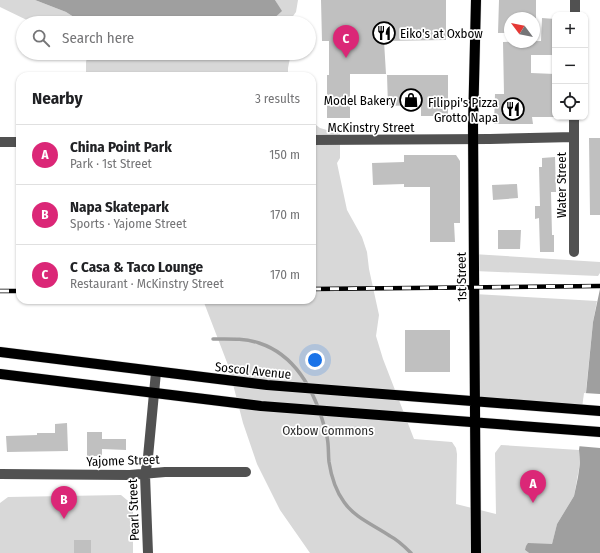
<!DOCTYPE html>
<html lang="en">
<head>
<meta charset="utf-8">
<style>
  body { margin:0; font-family:"Fira Sans Condensed",sans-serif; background:#f6f6f6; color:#202124 }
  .controls { position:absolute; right:12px; top:12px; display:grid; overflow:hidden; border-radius:8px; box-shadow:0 1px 3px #0004 }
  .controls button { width:36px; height:36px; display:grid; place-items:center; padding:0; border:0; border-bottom:1px solid #e0e0e0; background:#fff; color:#202124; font:20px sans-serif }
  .compass { position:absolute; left:504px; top:12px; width:36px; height:36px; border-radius:50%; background:#fff; box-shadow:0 1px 3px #0004; rotate:302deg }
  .you { position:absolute; left:315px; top:360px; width:14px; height:14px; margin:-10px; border:3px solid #fff; border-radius:50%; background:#1a73e8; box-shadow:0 0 0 6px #1a73e833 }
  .badge { display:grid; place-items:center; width:26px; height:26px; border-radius:50%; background:#db2777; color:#fff; font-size:13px; font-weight:700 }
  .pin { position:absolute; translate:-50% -33px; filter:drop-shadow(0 1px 2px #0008) }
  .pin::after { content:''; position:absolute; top:21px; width:14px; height:12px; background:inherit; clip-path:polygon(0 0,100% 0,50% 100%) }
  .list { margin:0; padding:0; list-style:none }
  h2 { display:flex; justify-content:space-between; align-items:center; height:52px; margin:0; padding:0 16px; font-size:17px }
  h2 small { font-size:13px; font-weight:400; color:#757577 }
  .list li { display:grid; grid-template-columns:26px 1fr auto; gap:12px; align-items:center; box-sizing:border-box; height:60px; padding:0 16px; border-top:1px solid #e0e0e0 }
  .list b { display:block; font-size:15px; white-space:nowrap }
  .list p { margin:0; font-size:13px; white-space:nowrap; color:#757577 }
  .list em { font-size:13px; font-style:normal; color:#757577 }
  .icon { flex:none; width:22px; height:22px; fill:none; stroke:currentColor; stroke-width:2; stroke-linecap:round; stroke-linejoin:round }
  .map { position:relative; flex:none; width:600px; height:553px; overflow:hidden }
  .search { position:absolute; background:#fff; box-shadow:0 1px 3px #0004; left:16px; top:16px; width:300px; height:44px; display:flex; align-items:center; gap:10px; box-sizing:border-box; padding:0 14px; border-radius:22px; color:#757577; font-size:15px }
  .panel { position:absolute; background:#fff; box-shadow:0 1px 3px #0004; left:16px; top:72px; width:300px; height:232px; border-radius:12px }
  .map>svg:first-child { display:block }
  .green { fill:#d8d8d8 }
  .water { fill:#9f9f9f }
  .pier { fill:#fff }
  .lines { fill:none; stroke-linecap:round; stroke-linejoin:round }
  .stream { stroke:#9f9f9f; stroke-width:3.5 }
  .building { fill:#c0c0c0 }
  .major-casing { stroke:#dbdbdb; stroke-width:11 }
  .minor { stroke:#515151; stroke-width:10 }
  .major { stroke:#000; stroke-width:10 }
  .rail-casing { stroke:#000; stroke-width:4.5 }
  .rail { stroke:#fff; stroke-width:3; stroke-dasharray:9; stroke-linecap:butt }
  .labels { text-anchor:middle; stroke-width:3.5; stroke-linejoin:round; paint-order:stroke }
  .poi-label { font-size:13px; fill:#000; stroke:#fff; text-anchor:end }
  .street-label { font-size:13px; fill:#000; stroke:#fff }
  .park-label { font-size:13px; fill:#2f2f2f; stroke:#fff }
</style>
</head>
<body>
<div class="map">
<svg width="600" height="553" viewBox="0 0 600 553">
  <rect width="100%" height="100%" fill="#fff"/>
  <path class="green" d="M0 0H35L66 12 83 23H33L0 7Z
    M275 0H298L296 12 288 23H269L281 11Z
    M88 53H291L288 68V76H86V62Z
    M312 122 320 128 340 134V158L337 163 347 210 362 237 367 252 369 269 379 315 376 336 383 359 414 439 452 442 456 448 457 454 456 504 496 514 495 453 501 445 579 450 580 463 574 496 557 524 552 544H542L525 550 529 553H310L280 510 257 464 243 423 228 365 203 300H312Z
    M473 254 600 262V273L598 276 474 271Z
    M474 294 597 301 593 322 584 410 475 401Z
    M121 495 133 505V553H0V503L8 497Z"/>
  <path class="water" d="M35 0H275L282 11 269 23H83L66 12Z
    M600 289V553H529L525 550 526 546 528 543 552 544 557 524 574 496 578 477 580 463 579 450 586 393 593 322Z"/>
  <path class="pier" d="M584 393 600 394V448L577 446Z"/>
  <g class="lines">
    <path class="stream" d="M213 339C228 339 244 338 259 343 299 356 318 399 327 437 329 445 328 454 329 462 331 475 336 491 344 502 355 518 374 525 390 536 398 540 405 547 411 553"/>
  </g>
  <path class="building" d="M321 0H446V40L384 41 386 74H350V118H327V75H329V41H322Z
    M499 0H536V18H510V33H498Z
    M542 18 555 19V55H531V73L555 74V117H532L533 124H494L495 94H504L503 42 541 41Z
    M387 75H448V116H421V105L388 106Z
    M589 138H600V215H590Z
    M404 155H456L460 161V223H454L455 242H430V187H404V184L373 185 372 163 404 162Z
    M555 157 556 192H551L552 235H554V252H540L539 218 535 219V206H540L539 167H542V158Z
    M517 184 518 198 493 200 492 185Z
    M498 230H521L520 249H498Z
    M405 330H450V372H405Z
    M67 423 68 451 7 452 6 436 37 435V433H55V424Z
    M87 432H102V439H126V450L102 449V456H87Z
    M74 540H91V553H74Z"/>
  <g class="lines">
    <g class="major-casing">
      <path id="major" d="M0 352 267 385 600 411
        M0 374 261 406 600 432
        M476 553 473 126 476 0"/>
    </g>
    <path class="minor" d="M575 15V0
      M312 140 490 139 574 137
      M0 142H20
      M574 252V117
      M0 474 130 475 165 472H246
      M148 553 145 475 148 457 156 372"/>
    <use href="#major" class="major"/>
    <g class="rail-casing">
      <path id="rail" d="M312 289 600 286
        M0 291H20"/>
    </g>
    <use href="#rail" class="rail"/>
  </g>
  <defs>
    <g id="restaurant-ring" transform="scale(1.15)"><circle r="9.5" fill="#fff" stroke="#000" stroke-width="1.5"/><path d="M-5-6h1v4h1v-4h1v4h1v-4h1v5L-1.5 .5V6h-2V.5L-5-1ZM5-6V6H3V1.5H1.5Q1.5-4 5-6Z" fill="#000"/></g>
    <g id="shop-ring" transform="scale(1.15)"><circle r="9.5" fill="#fff" stroke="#000" stroke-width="1.5"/><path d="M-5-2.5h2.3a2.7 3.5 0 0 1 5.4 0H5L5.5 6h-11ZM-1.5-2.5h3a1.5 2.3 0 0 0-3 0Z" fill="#000"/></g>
  </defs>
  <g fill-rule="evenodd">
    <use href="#restaurant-ring" x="384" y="33"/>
    <use href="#shop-ring" x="411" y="100"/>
    <use href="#restaurant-ring" x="513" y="109"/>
  </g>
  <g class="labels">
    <g class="poi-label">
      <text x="400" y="38" text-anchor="start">Eiko's at Oxbow</text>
      <text x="396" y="105">Model Bakery</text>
      <text x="498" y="107">Filippi's Pizza<tspan x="498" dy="15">Grotto Napa</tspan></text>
    </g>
    <g class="street-label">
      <text x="371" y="132">McKinstry Street</text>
      <text transform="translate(561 185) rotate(-90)" y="5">Water Street</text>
      <text transform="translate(461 277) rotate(-91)" y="5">1st Street</text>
      <text transform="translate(253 370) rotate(6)" y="5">Soscol Avenue</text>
      <text transform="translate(123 460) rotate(-2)" y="5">Yajome Street</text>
      <text transform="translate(133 510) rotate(-92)" y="5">Pearl Street</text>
    </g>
    <g class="park-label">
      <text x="328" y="435">Oxbow Commons</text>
    </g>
  </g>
</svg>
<div class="controls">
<button>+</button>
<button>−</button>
<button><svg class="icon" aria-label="locate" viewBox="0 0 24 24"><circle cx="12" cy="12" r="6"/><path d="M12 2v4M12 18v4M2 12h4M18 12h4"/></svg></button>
</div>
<svg class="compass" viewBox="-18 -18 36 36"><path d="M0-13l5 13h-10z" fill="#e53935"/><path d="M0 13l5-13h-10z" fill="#757577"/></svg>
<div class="you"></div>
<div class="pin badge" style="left:533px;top:503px">A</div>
<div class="pin badge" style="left:64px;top:519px">B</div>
<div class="pin badge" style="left:346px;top:58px">C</div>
<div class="search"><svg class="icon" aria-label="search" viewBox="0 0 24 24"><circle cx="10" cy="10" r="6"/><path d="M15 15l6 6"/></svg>Search here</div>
<section class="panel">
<h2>Nearby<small>3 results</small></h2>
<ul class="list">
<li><span class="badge">A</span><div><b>China Point Park</b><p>Park · 1st Street</p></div><em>150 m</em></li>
<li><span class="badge">B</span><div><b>Napa Skatepark</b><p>Sports · Yajome Street</p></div><em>170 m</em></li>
<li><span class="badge">C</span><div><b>C Casa &amp; Taco Lounge</b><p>Restaurant · McKinstry Street</p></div><em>170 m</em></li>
</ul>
</section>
</div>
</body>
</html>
